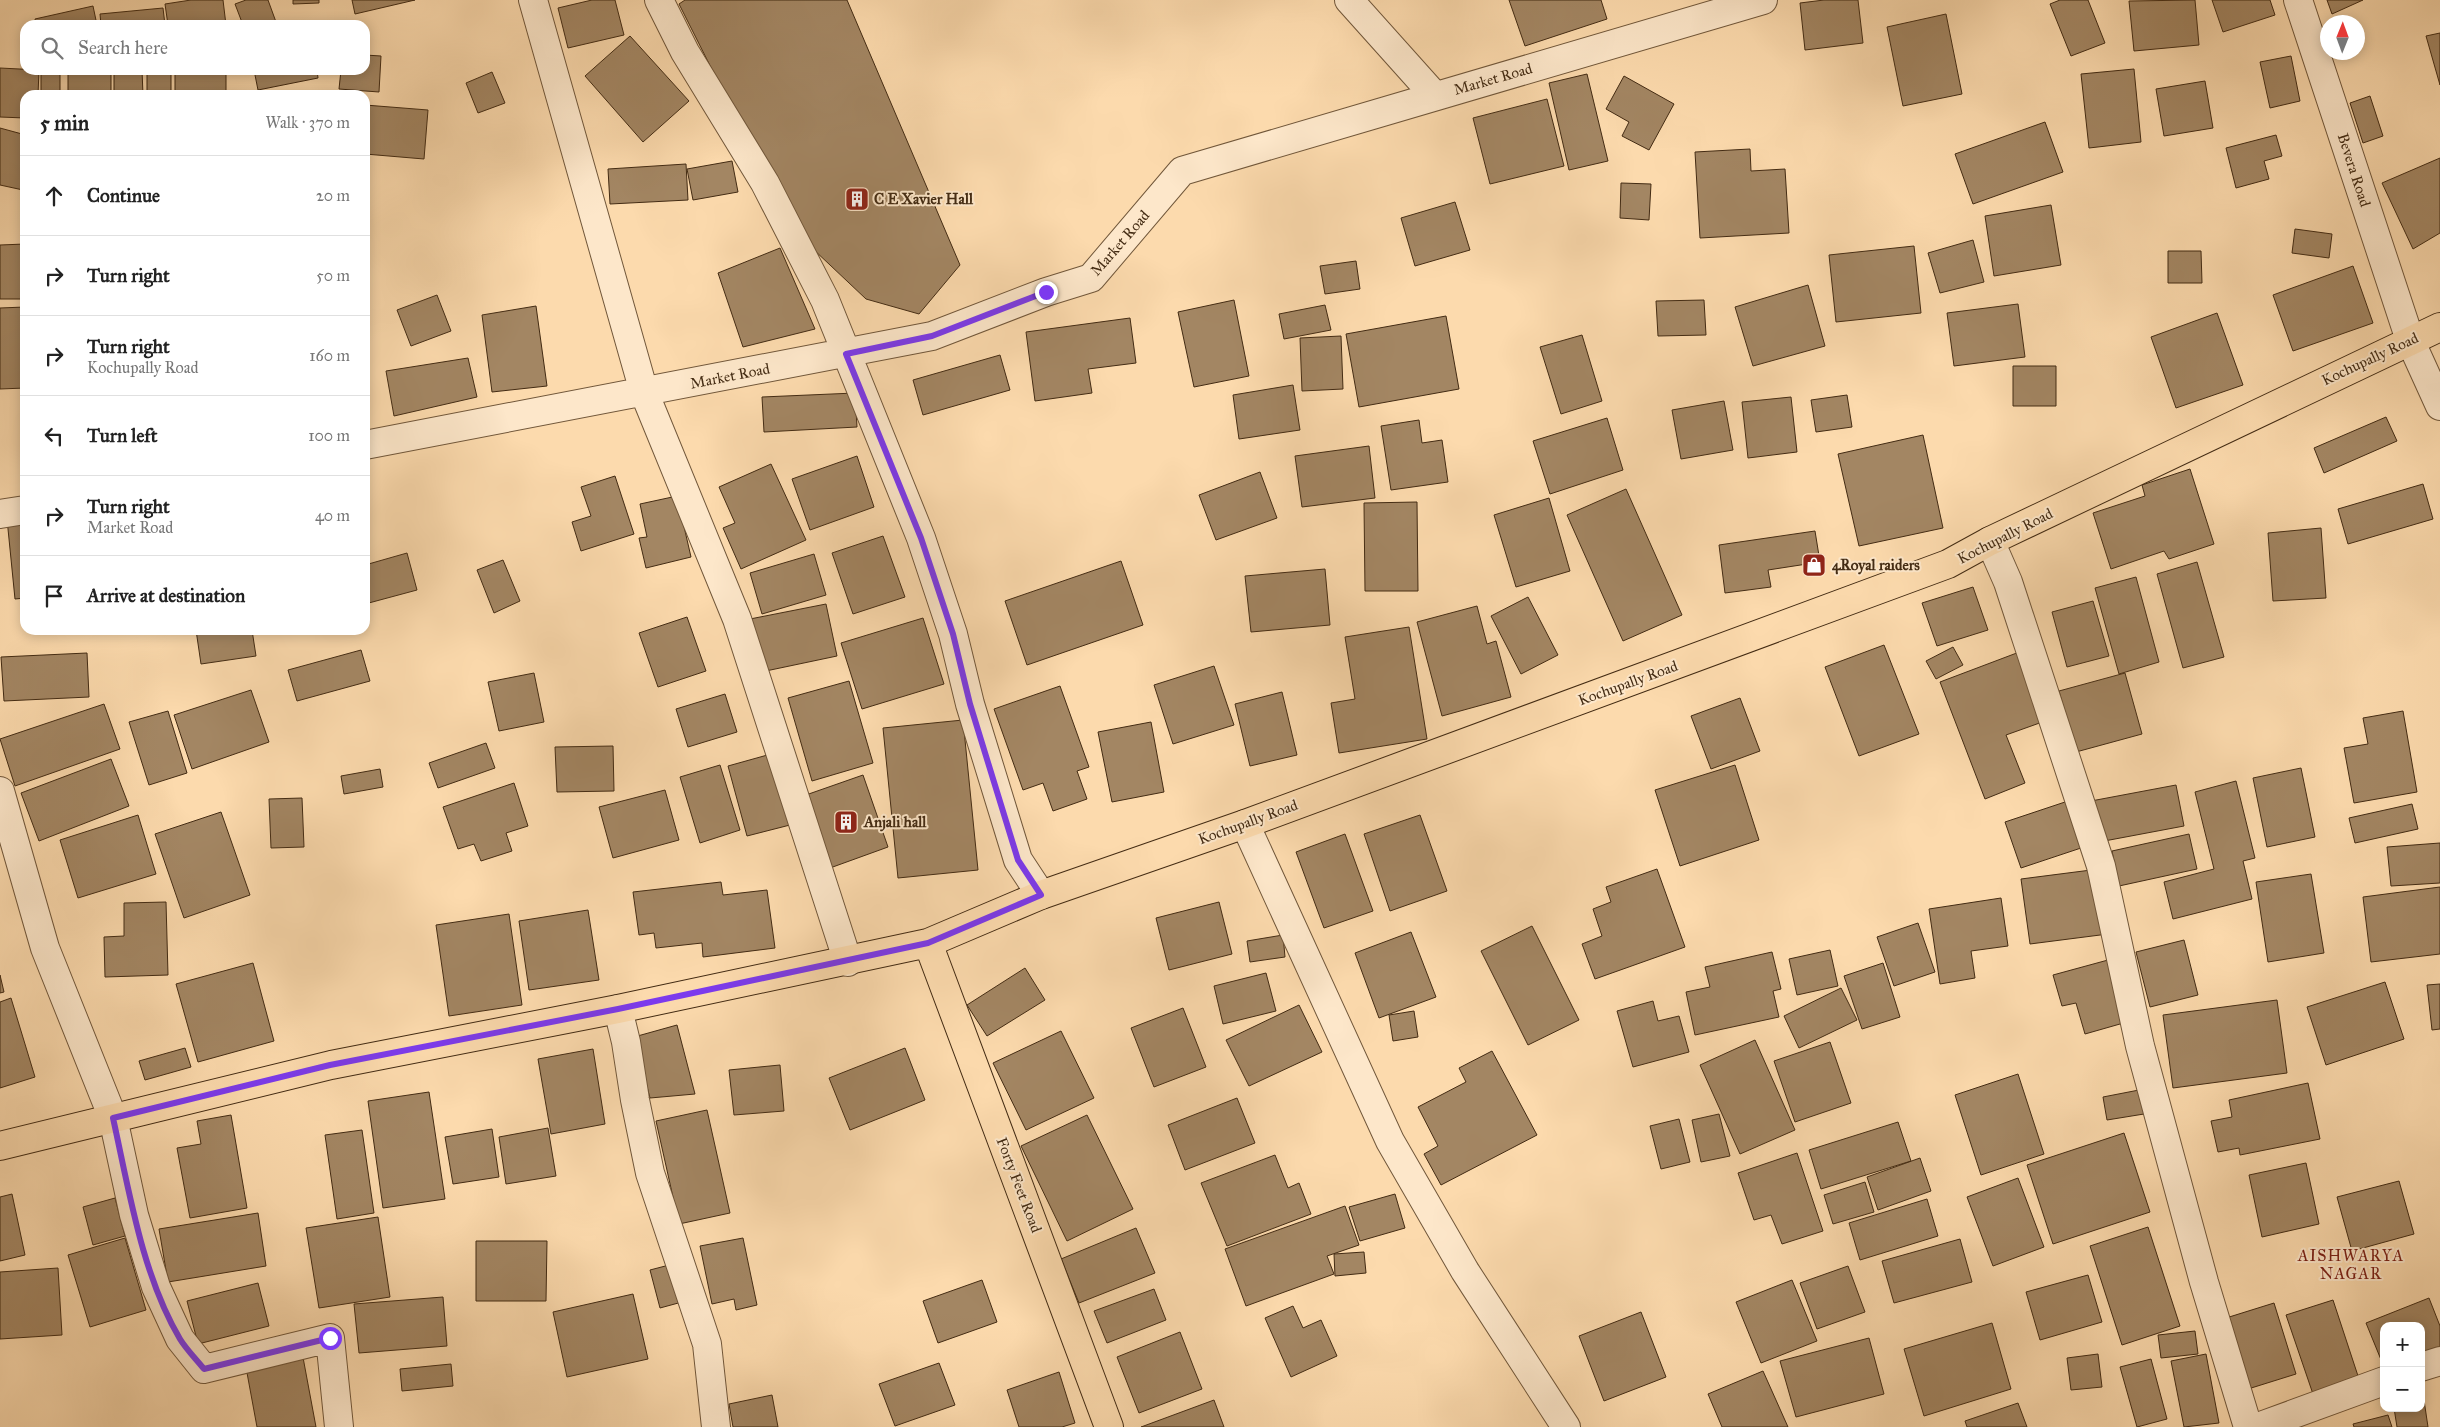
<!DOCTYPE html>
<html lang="en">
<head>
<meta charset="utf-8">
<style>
  body { margin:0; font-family:"IM FELL Great Primer",serif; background:#f6f6f6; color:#222 }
  .controls { position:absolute; right:15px; bottom:15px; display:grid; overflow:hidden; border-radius:10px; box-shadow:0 2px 12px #0003 }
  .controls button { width:45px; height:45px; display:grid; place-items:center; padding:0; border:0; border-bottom:1px solid #e0e0e0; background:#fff; color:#222; font:25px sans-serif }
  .compass { position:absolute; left:2320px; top:15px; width:45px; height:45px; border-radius:50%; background:#fff; box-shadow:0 2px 12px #0003; rotate:1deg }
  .stop { position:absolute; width:15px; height:15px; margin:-11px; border:4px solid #7c3aed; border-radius:50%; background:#fff }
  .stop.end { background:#7c3aed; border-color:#fff; box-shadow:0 1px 5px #0008 }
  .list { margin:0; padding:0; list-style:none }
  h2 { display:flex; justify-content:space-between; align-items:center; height:65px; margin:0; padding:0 20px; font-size:21px }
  h2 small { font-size:16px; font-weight:400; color:#767676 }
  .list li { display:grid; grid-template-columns:32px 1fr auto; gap:15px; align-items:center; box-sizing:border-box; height:80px; padding:0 20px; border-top:1px solid #e0e0e0 }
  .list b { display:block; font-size:19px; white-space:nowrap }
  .list p { margin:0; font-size:16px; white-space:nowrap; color:#767676 }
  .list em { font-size:16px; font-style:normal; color:#767676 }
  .icon { flex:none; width:28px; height:28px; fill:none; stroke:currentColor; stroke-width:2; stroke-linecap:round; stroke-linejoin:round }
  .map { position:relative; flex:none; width:2440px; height:1427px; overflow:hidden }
  .search { position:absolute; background:#fff; box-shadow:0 2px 12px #0003; left:20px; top:20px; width:350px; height:55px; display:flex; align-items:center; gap:12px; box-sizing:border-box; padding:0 18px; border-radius:15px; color:#767676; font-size:19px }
  .panel { position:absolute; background:#fff; box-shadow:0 2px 12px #0003; left:20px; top:90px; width:350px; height:545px; border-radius:15px }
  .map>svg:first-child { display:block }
  .building { fill:#a38663; stroke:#432b13 }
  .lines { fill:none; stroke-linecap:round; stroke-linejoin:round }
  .minor-casing { stroke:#71573a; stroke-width:30 }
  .major-casing { stroke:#432b13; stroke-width:30 }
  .minor { stroke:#fde7ca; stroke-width:28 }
  .major { stroke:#fcdaad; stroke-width:28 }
  .route { stroke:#7c3aed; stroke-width:6 }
  .labels { text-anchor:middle; stroke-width:4; stroke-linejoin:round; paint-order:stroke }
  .street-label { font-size:15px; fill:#432b13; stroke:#fde7ca }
  .poi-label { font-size:15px; font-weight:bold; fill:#432b13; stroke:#fde7ca; text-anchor:start }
  .neighbourhood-label { font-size:16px; letter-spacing:1px; fill:#7a1f14; stroke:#fde7ca }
</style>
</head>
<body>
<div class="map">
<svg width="2440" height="1427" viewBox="0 0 2440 1427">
  <rect width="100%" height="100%" fill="#fcdaad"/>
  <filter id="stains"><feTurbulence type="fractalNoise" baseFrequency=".004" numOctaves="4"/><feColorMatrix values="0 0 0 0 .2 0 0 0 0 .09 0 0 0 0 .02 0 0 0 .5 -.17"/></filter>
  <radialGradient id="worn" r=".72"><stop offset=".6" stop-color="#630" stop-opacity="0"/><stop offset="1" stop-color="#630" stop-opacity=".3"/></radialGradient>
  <path class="building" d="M191 0H223L226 25H168L165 4Z
    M246 0H268L276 22 268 25H243L235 4Z
    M293 0H319V3L293 4Z
    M352 0H415L355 14Z
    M592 0H615L624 35 568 48 558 8Z
    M685 0H847L960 265 919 314 866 299 812 248 752 149 679 4Z
    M1509 0H1601L1607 19 1525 46Z
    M1824 0H1858L1863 43 1805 50 1800 3Z
    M2060 0H2088L2105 43 2071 56 2050 4Z
    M2195 0 2199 45 2134 51 2129 1Z
    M2212 0H2270L2275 15 2223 32Z
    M2327 0H2363L2332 14Z
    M93 6 97 25H36L35 19Z
    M163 8 165 25H101L100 14Z
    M1946 14 1962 94 1903 106 1887 27Z
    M2440 33V85L2426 36Z
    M630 36 689 101 643 142 585 76Z
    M365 55 381 56 379 92 339 89 341 70H365Z
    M2291 56 2300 101 2270 108 2260 62Z
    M0 68 39 70 38 95H25V118L0 117Z
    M2134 69 2141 142 2089 148 2081 74Z
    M41 70H60V95H41Z
    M68 70H111V95H68Z
    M114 70H142L143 95H114Z
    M175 70H226V95H175Z
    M254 70H317L318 78 258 90Z
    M147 72H171V95H147Z
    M492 72 505 103 478 113 466 83Z
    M1587 74 1608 161 1569 170 1549 83Z
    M1624 76 1674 104 1649 150 1622 136 1629 122 1606 109Z
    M2205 81 2213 128 2164 136 2156 89Z
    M2370 96 2383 136 2363 143 2350 103Z
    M1547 99 1564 166 1490 184 1473 118Z
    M365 105 428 110 424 159 365 154Z
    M2045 122 2063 172 1973 204 1955 154Z
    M0 128 22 134 23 190 0 185Z
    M2276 135 2282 156 2264 161 2269 179 2236 188 2226 148Z
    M1750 149 1751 171 1785 169 1789 233 1700 238 1695 152Z
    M2440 158V233L2413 249 2382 183Z
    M732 161 738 192 693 200 687 169Z
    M686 164 688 200 610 204 608 169Z
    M1621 183 1651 184 1649 220 1620 218Z
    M1455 202 1470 250 1415 266 1401 218Z
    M2051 205 2061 265 1994 276 1985 216Z
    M2295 229 2332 234 2329 258 2292 253Z
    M1973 240 1984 282 1940 293 1928 253Z
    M25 244V299H0V245Z
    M1914 246 1921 313 1836 322 1829 255Z
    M780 248 815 329 743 347 718 273Z
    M2168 251H2201L2202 283H2168Z
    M1356 261 1360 289 1325 294 1320 266Z
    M2353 266 2373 323 2293 351 2273 295Z
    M1808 285 1825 346 1753 366 1735 307Z
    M437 295 451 331 411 346 397 310Z
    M1234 300 1249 376 1194 387 1178 312Z
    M1704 300 1706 335 1658 336 1656 301Z
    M2018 304 2025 357 1954 366 1947 313Z
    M1325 305 1331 330 1284 339 1279 314Z
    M536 306 547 386 492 392 482 315Z
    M25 307V388L0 389V308Z
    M2217 313 2243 385 2176 408 2151 337Z
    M1446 316 1459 389 1359 407 1346 334Z
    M1130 318 1136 363 1088 369 1092 393 1035 401 1026 332Z
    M1582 335 1602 401 1561 414 1540 347Z
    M1341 336 1343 389 1302 391 1300 338Z
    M1000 355 1010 390 923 415 913 380Z
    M468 358 477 397 394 416 386 371Z
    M2013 366H2056V406H2013Z
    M1293 385 1300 430 1239 439 1233 395Z
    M855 393 857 427 764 432 762 397Z
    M1847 395 1852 427 1816 432 1811 400Z
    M1791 397 1797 452 1748 458 1742 402Z
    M1724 401 1733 450 1681 459 1672 410Z
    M2386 417 2397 441 2324 473 2314 448Z
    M1607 418 1623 470 1550 494 1533 441Z
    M1419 420 1422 443 1442 440 1448 482 1391 490 1381 426Z
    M1923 435 1943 528 1859 546 1838 454Z
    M1369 446 1375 498 1302 507 1295 456Z
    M857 456 874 507 810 530 792 479Z
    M771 464 806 540 741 569 723 528 735 523 719 487Z
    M2190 469 2214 544 2169 559 2164 551 2111 569 2093 513 2145 496 2142 485Z
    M1260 472 1277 518 1216 540 1199 495Z
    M615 476 634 534 581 551 572 522 591 516 581 487Z
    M2423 484 2433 519 2348 544 2338 509Z
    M1626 489 1682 615 1623 641 1567 515Z
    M677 496 691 557 646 568 639 538 647 537 640 504Z
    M1549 498 1570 571 1516 587 1494 515Z
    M1417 502 1418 591H1365L1364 503Z
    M25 517V598L15 599 7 519Z
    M2321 528 2326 598 2273 601 2268 533Z
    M1815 531 1820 562 1768 570 1771 587 1725 593 1719 545Z
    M883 536 905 597 853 614 832 553Z
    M407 553 417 590 365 604V565Z
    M814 554 826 595 762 614 750 573Z
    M503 560 520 601 494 613 477 570Z
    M1121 561 1143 625 1027 665 1005 601Z
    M2197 562 2224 657 2183 668 2157 574Z
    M1325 569 1330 625 1251 632 1245 576Z
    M2136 577 2159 662 2119 674 2095 588Z
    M1973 587 1988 630 1937 646 1922 603Z
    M1528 597 1558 655 1521 674 1491 616Z
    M2093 601 2109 656 2067 667 2052 612Z
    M826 604 837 656 761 672 750 619Z
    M1477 606 1487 644 1496 641 1511 697 1442 716 1417 622Z
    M687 617 706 671 658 687 639 633Z
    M923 618 944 684 862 709 841 643Z
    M1409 627 1427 739 1339 753 1331 703 1355 699 1345 637Z
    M196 630H252L256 656 201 664Z
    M1884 645 1919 734 1859 756 1825 667Z
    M1953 647 1963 665 1936 679 1926 661Z
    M361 650 370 681 297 701 288 670Z
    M2022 651 2048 720 2006 735 2025 783 1985 799 1940 682Z
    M87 653 89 697 4 701 1 657Z
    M1214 666 1234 725 1173 744 1154 685Z
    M534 673 544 722 499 731 488 682Z
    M2125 673 2142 734 2076 752 2059 691Z
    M849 681 873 763 812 781 788 698Z
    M1060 686 1089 767 1077 771 1087 799 1053 811 1043 783 1023 790 994 709Z
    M251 690 269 742 192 769 174 715Z
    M1282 692 1297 755 1250 766 1235 704Z
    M725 694 737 732 688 747 676 709Z
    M1740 698 1760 751 1711 769 1691 716Z
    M104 704 120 749 15 786 0 739Z
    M168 711 187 773 149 785 129 722Z
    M2403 711 2417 792 2354 803 2344 748 2368 744 2363 718Z
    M963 720 978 870 898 878 883 728Z
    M1151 722 1164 792 1112 802 1098 732Z
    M486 743 495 768 438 788 429 763Z
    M613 746 614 791 557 792 555 747Z
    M771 754 790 825 747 836 728 766Z
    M111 759 129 806 39 841 21 793Z
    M720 765 740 830 700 843 680 777Z
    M1735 765 1759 840 1680 866 1655 790Z
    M2301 768 2315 837 2267 847 2253 778Z
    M380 769 383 787 344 794 341 776Z
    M863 775 888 847 830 868 803 796Z
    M2236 781 2255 858 2243 861 2252 899 2173 919 2164 882 2214 869 2195 792Z
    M514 783 528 826 506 833 512 851 481 861 474 844 458 849 443 807Z
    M2176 785 2184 826 2099 842 2091 801Z
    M665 790 679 840 613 858 599 807Z
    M302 798 304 847 271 848 269 799Z
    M2068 801 2084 847 2021 868 2005 822Z
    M2412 804 2418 829 2355 843 2349 818Z
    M221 812 250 895 184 918 155 834Z
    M138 815 156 874 78 898 60 840Z
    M1420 815 1447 891 1390 911 1364 834Z
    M1345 834 1373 911 1324 928 1296 852Z
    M2189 834 2197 869 2119 886 2112 851Z
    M2440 843V883L2391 886 2387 847Z
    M1657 869 1685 947 1595 979 1582 944 1602 936 1593 909 1611 902 1606 887Z
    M2099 869 2108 934 2030 944 2021 879Z
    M2311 874 2324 953 2268 962 2256 882Z
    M721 882 723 895 767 890 775 948 703 957 702 943 656 948 654 933 639 935 633 892Z
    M2440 887V954L2371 962 2363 897Z
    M2001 898 2008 946 1971 951 1975 978 1940 984 1929 909Z
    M166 902 168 975 105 977 104 937 124 936V903Z
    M1219 902 1232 954 1169 970 1156 918Z
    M588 910 599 980 529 990 519 921Z
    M509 914 522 1005 449 1016 436 925Z
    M1918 923 1935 972 1894 986 1877 937Z
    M1532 926 1579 1020 1528 1045 1481 951Z
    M1411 932 1436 997 1379 1018 1355 953Z
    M1283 935 1285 957 1250 962 1247 941Z
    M2184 940 2198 995 2150 1007 2136 952Z
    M1830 950 1838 986 1797 995 1789 959Z
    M1772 952 1781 989 1773 991 1779 1017 1695 1035 1686 992 1710 987 1705 967Z
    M2108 960 2127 1022 2085 1034 2076 1003 2062 1006 2053 975Z
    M253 963 274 1041 198 1062 176 984Z
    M1883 963 1900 1017 1862 1029 1844 976Z
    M1025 968 1045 1000 987 1036 967 1005Z
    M1266 973 1276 1011 1223 1024 1214 986Z
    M0 975 4 992 0 993Z
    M2385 982 2404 1039 2326 1065 2307 1007Z
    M2440 984V1029L2432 1030 2427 985Z
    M1841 988 1857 1020 1799 1048 1784 1016Z
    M11 998 35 1077 0 1088V1002Z
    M2277 1000 2287 1073 2173 1088 2163 1015Z
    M1653 1001 1658 1021 1679 1016 1689 1052 1633 1067 1617 1011Z
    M1299 1005 1322 1052 1249 1086 1226 1040Z
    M1183 1008 1206 1067 1154 1087 1131 1028Z
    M1414 1011 1418 1037 1393 1041 1389 1015Z
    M677 1025 695 1094 650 1098 634 1037Z
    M1061 1031 1094 1098 1026 1130 993 1063Z
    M1755 1040 1795 1130 1740 1154 1700 1065Z
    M1830 1042 1851 1103 1795 1122 1774 1061Z
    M185 1048 191 1067 145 1080 139 1061Z
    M905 1048 925 1100 850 1130 829 1078Z
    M593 1049 605 1124 551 1134 538 1059Z
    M1492 1051 1537 1135 1441 1185 1424 1154 1438 1146 1418 1107 1466 1082 1459 1068Z
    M780 1065 784 1111 734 1115 729 1070Z
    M2018 1074 2044 1154 1981 1175 1955 1095Z
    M2308 1083 2320 1139 2240 1155 2239 1148 2218 1152 2211 1121 2232 1117 2229 1100Z
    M2139 1090 2144 1114 2107 1120 2103 1097Z
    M429 1092 445 1199 383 1208 368 1101Z
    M1237 1098 1255 1143 1185 1170 1168 1125Z
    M707 1110 730 1213 679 1224 656 1121Z
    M1719 1114 1730 1156 1701 1162 1692 1120Z
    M231 1115 247 1208 190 1218 177 1148 201 1144 197 1121Z
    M1087 1115 1133 1209 1067 1241 1021 1146Z
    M1679 1119 1690 1162 1661 1169 1650 1126Z
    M1898 1122 1911 1161 1821 1189 1809 1150Z
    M548 1128 556 1176 506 1184 499 1137Z
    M492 1129 499 1177 453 1184 445 1137Z
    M362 1130 374 1213 337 1219 325 1135Z
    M2124 1133 2150 1212 2053 1244 2027 1165Z
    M1797 1153 1823 1231 1782 1244 1771 1215 1754 1220 1738 1173Z
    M1275 1155 1288 1188 1299 1183 1311 1214 1227 1246 1201 1183Z
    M1920 1158 1931 1191 1878 1210 1867 1177Z
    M2306 1163 2319 1224 2262 1237 2249 1175Z
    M2018 1178 2044 1247 1993 1266 1967 1197Z
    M2399 1181 2414 1234 2352 1251 2337 1197Z
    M1865 1182 1874 1212 1833 1224 1824 1195Z
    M12 1194 25 1255 0 1261V1197Z
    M1395 1194 1405 1228 1360 1241 1349 1207Z
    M115 1198 125 1236 93 1245 83 1207Z
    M1927 1199 1938 1236 1860 1260 1849 1223Z
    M1345 1206 1359 1245 1327 1256 1334 1274 1246 1306 1225 1249Z
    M258 1213 266 1266 168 1282 159 1229Z
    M378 1217 390 1297 319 1308 306 1228Z
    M2148 1227 2180 1326 2122 1345 2090 1246Z
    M1136 1228 1155 1273 1079 1303 1061 1259Z
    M125 1238 146 1310 90 1327 68 1255Z
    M743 1238 757 1305 736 1310 734 1299 712 1304 700 1246Z
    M1960 1239 1972 1282 1894 1303 1882 1261Z
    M476 1241H547L546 1301H476Z
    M1364 1252 1366 1273 1335 1276 1334 1254Z
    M673 1264 682 1302 660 1308 650 1270Z
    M1848 1266 1865 1312 1817 1329 1800 1283Z
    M58 1268 62 1335 0 1339V1272Z
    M2088 1275 2102 1322 2040 1340 2026 1292Z
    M982 1280 997 1322 938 1343 923 1301Z
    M1792 1280 1817 1341 1761 1363 1736 1302Z
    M258 1283 269 1326 198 1344 187 1301Z
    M1154 1289 1166 1320 1107 1343 1094 1311Z
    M633 1294 648 1359 567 1377 553 1312Z
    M443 1297 447 1346 359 1353 354 1304Z
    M2429 1298 2440 1326V1347L2421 1355V1326H2384V1367L2366 1323Z
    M2333 1300 2360 1382 2314 1397 2286 1315Z
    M2274 1303 2296 1374 2248 1389 2226 1318Z
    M1293 1306 1303 1328 1321 1320 1337 1356 1291 1377 1265 1318Z
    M1641 1312 1666 1377 1604 1401 1579 1336Z
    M1992 1323 2011 1389 1924 1416 1904 1349Z
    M2195 1331 2198 1354 2161 1358 2158 1335Z
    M1180 1332 1202 1389 1139 1413 1117 1357Z
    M1869 1338 1884 1394 1796 1417 1780 1361Z
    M302 1352 316 1427H257L245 1362Z
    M2098 1354 2102 1387 2071 1390 2067 1358Z
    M2206 1354 2219 1423 2184 1427 2171 1361Z
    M2151 1359 2167 1419 2137 1427 2120 1367Z
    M939 1363 955 1405 895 1426 879 1384Z
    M451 1364 453 1386 402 1391 400 1369Z
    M1763 1371 1788 1427H1722L1708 1394Z
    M1059 1372 1075 1423 1062 1427H1019L1007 1390Z
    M772 1395 778 1427H733L729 1404Z
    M1214 1400 1224 1427H1141Z
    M2421 1400H2424L2428 1427H2397L2394 1408H2421Z
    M2018 1403 2027 1427H1967L1965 1421Z
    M2388 1415 2392 1427H2354L2353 1424Z"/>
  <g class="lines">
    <g class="minor-casing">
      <path id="minor" d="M533 0 644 392 737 619 848 962
        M659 0 685 52 765 183 825 300 921 538 953 634 970 704 1018 860 1041 895
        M1349 0 1435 96
        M2298 0 2410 340 2440 406
        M365 445 932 336 1046 292 1091 278 1182 171 1763 0
        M0 514 25 510
        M1990 541 2008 582 2101 866 2140 1046 2204 1282 2248 1427
        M0 791 45 948 113 1118 134 1215 156 1287 180 1339 204 1369 330 1338 339 1427
        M1245 824 1390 1141 1465 1271 1566 1427
        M618 1009 626 1042 635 1100 650 1173 707 1344 716 1427
        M2421 1367 2440 1361
        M2258 1427 2384 1381"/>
    </g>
    <g class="major-casing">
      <path id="major" d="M928 943 1109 1427
        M0 1146 331 1065 618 1009 928 943 1041 895 1245 824 1948 564 1990 541 2440 327"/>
    </g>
    <use href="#minor" class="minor"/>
    <use href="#major" class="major"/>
  </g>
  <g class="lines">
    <path class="route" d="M330 1338 204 1369C196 1359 186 1349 180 1339 142 1275 129 1190 113 1118L330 1065 618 1009 928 943 1041 895 1018 860 970 704 953 634 921 538 846 354 932 336 1046 292"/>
  </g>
  <defs>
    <g id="building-square" transform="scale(1.25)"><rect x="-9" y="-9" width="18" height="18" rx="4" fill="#8f2418" stroke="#fde7ca"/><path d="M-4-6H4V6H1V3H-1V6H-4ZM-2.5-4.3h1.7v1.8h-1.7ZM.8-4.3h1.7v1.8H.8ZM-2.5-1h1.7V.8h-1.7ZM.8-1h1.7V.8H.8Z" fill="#fff"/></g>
    <g id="shop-square" transform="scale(1.25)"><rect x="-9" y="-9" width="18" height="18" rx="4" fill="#8f2418" stroke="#fde7ca"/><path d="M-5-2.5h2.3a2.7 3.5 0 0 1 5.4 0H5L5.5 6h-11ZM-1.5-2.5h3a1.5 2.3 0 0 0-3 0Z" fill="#fff"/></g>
  </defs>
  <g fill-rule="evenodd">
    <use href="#building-square" x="857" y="199"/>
    <use href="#shop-square" x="1814" y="565"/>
    <use href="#building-square" x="846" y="822"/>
  </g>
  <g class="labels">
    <g class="street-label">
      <text transform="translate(1493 79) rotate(-16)" y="5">Market Road</text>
      <text transform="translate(2354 170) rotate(72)" y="5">Bevera Road</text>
      <text transform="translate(1120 243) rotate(-49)" y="5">Market Road</text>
      <text transform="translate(2370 359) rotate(-25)" y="5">Kochupally Road</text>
      <text transform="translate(730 376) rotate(-11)" y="5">Market Road</text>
      <text transform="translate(2005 536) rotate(-27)" y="5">Kochupally Road</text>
      <text transform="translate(1628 683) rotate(-20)" y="5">Kochupally Road</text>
      <text transform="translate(1248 822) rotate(-20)" y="5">Kochupally Road</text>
      <text transform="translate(1019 1185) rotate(69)" y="5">Forty Feet Road</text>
    </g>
    <g class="poi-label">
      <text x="874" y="204">C E Xavier Hall</text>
      <text x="1832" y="570">4Royal raiders</text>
      <text x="864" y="827">Anjali hall</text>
    </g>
    <g class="neighbourhood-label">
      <text x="2351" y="1261">AISHWARYA<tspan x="2351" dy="18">NAGAR</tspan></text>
    </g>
  </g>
  <rect width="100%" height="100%" filter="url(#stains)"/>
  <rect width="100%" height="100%" fill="url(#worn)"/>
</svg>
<div class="controls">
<button>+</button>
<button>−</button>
</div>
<svg class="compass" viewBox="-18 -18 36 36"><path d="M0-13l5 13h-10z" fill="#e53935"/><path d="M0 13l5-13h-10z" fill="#767676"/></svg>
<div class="stop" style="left:330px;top:1338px"></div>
<div class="stop end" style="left:1046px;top:292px"></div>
<div class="search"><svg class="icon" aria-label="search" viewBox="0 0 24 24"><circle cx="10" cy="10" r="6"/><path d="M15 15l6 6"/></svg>Search here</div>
<section class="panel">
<h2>5 min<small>Walk · 370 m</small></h2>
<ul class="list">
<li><svg class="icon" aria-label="ahead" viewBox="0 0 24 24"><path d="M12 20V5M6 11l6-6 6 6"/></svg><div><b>Continue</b></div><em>20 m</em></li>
<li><svg class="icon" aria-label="right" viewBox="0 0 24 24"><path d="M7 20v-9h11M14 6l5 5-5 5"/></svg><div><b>Turn right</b></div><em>50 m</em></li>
<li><svg class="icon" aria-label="right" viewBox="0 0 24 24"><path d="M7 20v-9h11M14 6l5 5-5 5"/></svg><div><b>Turn right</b><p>Kochupally Road</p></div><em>160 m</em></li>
<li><svg class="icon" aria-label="left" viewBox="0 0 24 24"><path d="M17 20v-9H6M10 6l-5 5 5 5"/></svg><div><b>Turn left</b></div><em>100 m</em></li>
<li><svg class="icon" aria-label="right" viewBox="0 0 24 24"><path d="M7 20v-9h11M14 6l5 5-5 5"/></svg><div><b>Turn right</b><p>Market Road</p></div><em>40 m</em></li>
<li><svg class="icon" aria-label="arrive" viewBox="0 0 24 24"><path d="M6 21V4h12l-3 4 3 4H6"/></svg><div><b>Arrive at destination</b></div></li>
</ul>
</section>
</div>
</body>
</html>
